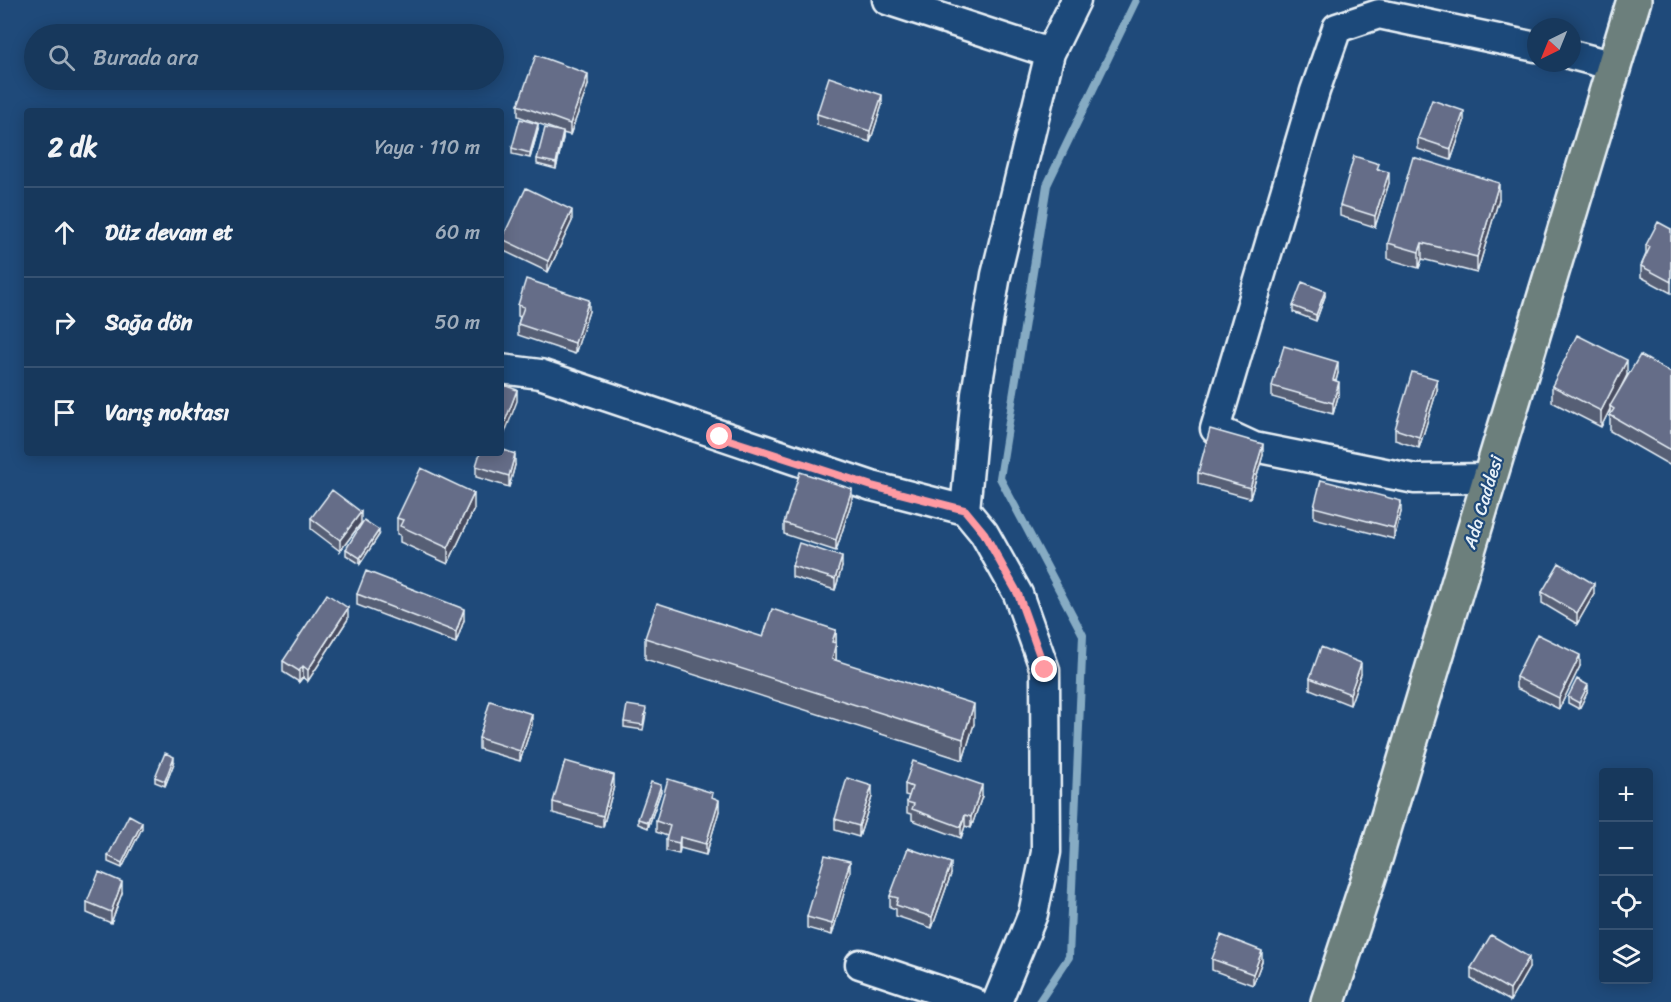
<!DOCTYPE html>
<html lang="tr">
<head>
<meta charset="utf-8">
<style>
  body { margin:0; font-family:Sriracha,sans-serif; background:#203f62; color:#f1f3f6 }
  .controls { position:absolute; right:18px; bottom:18px; display:grid; overflow:hidden; border-radius:6px; box-shadow:0 3px 15px #0003 }
  .controls button { width:54px; height:54px; display:grid; place-items:center; padding:0; border:0; border-bottom:2px solid #365272; background:#17385c; color:#f1f3f6; font:30px sans-serif }
  .compass { position:absolute; left:1527px; top:18px; width:54px; height:54px; border-radius:50%; background:#17385c; box-shadow:0 3px 15px #0003; rotate:223deg }
  .stop { position:absolute; width:18px; height:18px; margin:-14px; border:4px solid #ff9aa2; border-radius:50%; background:#fff }
  .stop.end { background:#ff9aa2; border-color:#fff; box-shadow:0 2px 6px #0008 }
  .list { margin:0; padding:0; list-style:none }
  h2 { display:flex; justify-content:space-between; align-items:center; height:78px; margin:0; padding:0 24px; font-size:26px }
  h2 small { font-size:20px; font-weight:400; color:#9eacbb }
  .list li { display:grid; grid-template-columns:39px 1fr auto; gap:18px; align-items:center; box-sizing:border-box; height:90px; padding:0 24px; border-top:2px solid #365272 }
  .list b { display:block; font-size:22px; white-space:nowrap }
  .list em { font-size:20px; font-style:normal; color:#9eacbb }
  .icon { flex:none; width:33px; height:33px; fill:none; stroke:currentColor; stroke-width:2; stroke-linecap:round; stroke-linejoin:round }
  .map { position:relative; flex:none; width:1671px; height:1002px; overflow:hidden }
  .search { position:absolute; background:#17385c; box-shadow:0 3px 15px #0003; left:24px; top:24px; width:480px; height:66px; display:flex; align-items:center; gap:15px; box-sizing:border-box; padding:0 21px; border-radius:33px; color:#9eacbb; font-size:22px }
  .panel { position:absolute; background:#17385c; box-shadow:0 3px 15px #0003; left:24px; top:108px; width:480px; height:348px; border-radius:6px }
  .map>svg:first-child { display:block }
  .lines { fill:none; stroke-linecap:round; stroke-linejoin:round }
  .stream { stroke:#86abc3; stroke-width:8 }
  .minor-casing { stroke:#e8f1f8; stroke-width:33 }
  .major-casing { stroke:#e8f1f8; stroke-width:38 }
  .minor { stroke:#1f4a7a; stroke-width:28 }
  .major { stroke:#6c7f7c; stroke-width:33 }
  .wall { fill:#575e75; stroke:#e8f1f8; stroke-width:1.5 }
  .shaded-wall { fill:#474c5f; stroke:#e8f1f8; stroke-width:1.5 }
  .building { fill:#656d88; stroke:#e8f1f8; stroke-width:1.5 }
  .route { stroke:#ff9aa2; stroke-width:8 }
  .labels { text-anchor:middle; stroke-width:4.5; stroke-linejoin:round; paint-order:stroke }
  .street-label { font-size:18px; fill:#e8f1f8; stroke:#1f4a7a }
</style>
</head>
<body>
<div class="map">
<svg width="1671" height="1002" viewBox="0 0 1671 1002">
  <rect width="100%" height="100%" fill="#1f4a7a"/>
  <filter id="ink" filterUnits="userSpaceOnUse"><feTurbulence type="fractalNoise" baseFrequency=".0167" numOctaves="2"/><feDisplacementMap in="SourceGraphic" scale="12" xChannelSelector="R" yChannelSelector="G"/><feConvolveMatrix kernelMatrix="1 2 1 2 8 2 1 2 1" color-interpolation-filters="sRGB"/></filter>
  <g filter="url(#ink)">
    <g class="lines">
      <path class="stream" d="M1039 1002 1069 957 1083 635 1000 478 1047 185 1136 0"/>
      <g class="minor-casing">
        <path id="minor" d="M887 0 1050 53
          M1572 55 1614 66
          M501 369 540 374 872 486 965 510 984 533 1018 594 1045 670 1046 852 1033 914 997 1002
          M1490 478 1415 479 1254 447 1215 429 1315 91 1337 28 1379 14 1536 47
          M965 510 976 394 996 275 1050 53 1076 0
          M860 964 973 1002"/>
      </g>
      <g class="major-casing">
        <path id="major" d="M1328 1002 1376 856 1634 0"/>
      </g>
      <use href="#minor" class="minor"/>
      <use href="#major" class="major"/>
    </g>
    <path class="wall" d="M588 85 570 135 563 133V138L556 169 537 164V159L559 131 518 116V105Z
      M882 105 870 142 817 125V114Z
      M1464 122 1451 160 1418 149V138Z
      M538 130 530 158 512 154V148Z
      M1379 169 1389 183 1375 227 1340 216V205Z
      M1499 199 1477 273 1422 259 1419 268 1388 259V243Z
      M572 221 548 272 502 250V239Z
      M1671 229V293L1641 277V266L1646 254V245Z
      M1325 296 1316 321 1293 312V306Z
      M518 305 589 311 575 354 518 335V324L520 317 518 316Z
      M1338 373 1336 381 1339 393 1333 414 1272 397V386Z
      M1671 373V466L1610 431V409L1601 427 1552 402V386L1627 375 1620 389Z
      M1437 390 1419 448 1395 440V429Z
      M1263 455 1250 498 1198 484V473Z
      M515 465 509 487 476 477V466Z
      M852 500 836 551 784 534V523Z
      M1314 507 1401 512 1394 539 1314 518Z
      M474 509 448 564 400 542V535L397 534V518Z
      M311 518 361 523 340 551 311 529Z
      M379 535 360 564 346 555V549Z
      M792 566 842 567 835 590 792 577Z
      M1542 592 1594 594 1577 624 1542 603Z
      M357 594 464 620 456 643 357 605Z
      M348 619 308 681 303 677 299 682 283 672V661Z
      M836 630V660L974 724 963 760 645 659V638L763 637Z
      M1580 666 1559 709 1516 688V677Z
      M1361 674 1350 705 1310 689V678Z
      M1588 691 1579 709 1568 703V697Z
      M646 714 643 730 624 727V722Z
      M532 725 520 761 479 749V738Z
      M174 763 165 786 155 782V777Z
      M905 784 982 796 971 828 965 826 961 838 912 820V814L907 813V802L909 796 905 795Z
      M614 786 603 827 553 813V802Z
      M661 791 648 828 638 824V819Z
      M872 797 859 837 835 830V819Z
      M713 798 719 811 706 855 680 848 679 854 666 851V840L667 836 656 832V821Z
      M142 828 122 868 108 862V856Z
      M850 872 832 935 807 928V917Z
      M951 874 932 928 896 916V909L890 907V896Z
      M122 893 111 923 87 913V902Z
      M1212 959 1262 961 1253 985 1212 970Z
      M1471 968H1529L1510 1001 1471 979Z"/>
    <path class="shaded-wall" d="M588 74V85L570 135V124Z
      M882 95V105L870 142V131Z
      M1464 111V122L1451 160V149Z
      M538 124V130L530 158V153Z
      M563 132V138L556 169V163Z
      M1389 172V183L1375 227V216Z
      M1499 183V199L1477 273V257Z
      M572 210V221L548 272V261Z
      M1422 243V259L1419 268V252Z
      M1325 291V296L1316 321V315Z
      M589 300V311L575 354V343Z
      M1627 360V375L1611 407 1610 406V409L1601 427V411Z
      M1338 362V373L1333 391V380Z
      M1437 379V390L1419 448V437Z
      M1339 382V393L1333 414V403Z
      M517 390V401L501 443V432Z
      M1263 444V455L1250 498V488Z
      M515 454V465L509 487V476Z
      M852 489V500L836 551V540Z
      M474 493V509L448 564V548Z
      M1401 501V512L1394 539V528Z
      M361 512V523L340 551V540Z
      M379 530V535L360 564V558Z
      M842 557V567L835 590V579Z
      M1594 584V594L1577 624V613Z
      M348 608V619L308 681V670Z
      M464 609V620L456 643V632Z
      M836 630V664L832 679V642Z
      M1580 655V666L1559 709V698Z
      M1361 663V674L1350 705V694Z
      M303 666V677L299 682V671Z
      M1588 685V691L1579 709V703Z
      M974 704V724L963 760V739Z
      M532 714V725L520 761V751Z
      M174 757V763L165 786V781Z
      M614 775V786L603 827V816Z
      M661 785V791L648 828V822Z
      M982 785V796L971 828V817Z
      M872 786V797L859 837V826Z
      M719 800V811L706 855V844Z
      M965 815V826L961 838V827Z
      M142 822V828L122 868V863Z
      M680 837V848L679 854V843Z
      M850 861V872L832 935V924Z
      M951 863V874L932 928V917Z
      M122 882V893L111 923V912Z
      M1262 951V961L1253 985V974Z
      M1529 957V968L1510 1001V990Z"/>
    <path class="building" d="M536 55 588 74 570 124 518 105Z
      M829 77 882 95 870 131 817 114Z
      M1432 100 1464 111 1451 149 1418 138Z
      M520 119 538 124 530 153 512 148Z
      M545 128 563 132 556 163 537 159Z
      M1354 156 1379 164 1377 169 1389 172 1375 216 1340 205Z
      M1413 157 1499 183 1477 257 1422 243 1419 252 1388 243Z
      M526 188 572 210 548 261 502 239Z
      M1658 222 1671 229V282L1641 266 1650 247 1646 245Z
      M526 279 589 300 575 343 518 324 524 307 518 305Z
      M1302 282 1325 291 1316 315 1293 306Z
      M1577 335 1627 360 1601 411 1552 386Z
      M1284 346 1338 362 1333 380 1339 382 1333 403 1272 386Z
      M1640 355 1671 373V450L1610 415 1614 409 1610 406Z
      M1412 372 1437 379 1419 437 1395 429Z
      M501 384 517 390 501 432Z
      M1210 429 1263 444 1250 488 1198 473Z
      M501 449 515 454 509 476 476 466 480 453H501Z
      M421 468 474 493 448 548 400 526 403 520 397 518Z
      M800 472 852 489 836 540 784 523Z
      M1321 480 1401 501 1394 528 1314 507Z
      M332 490 361 512 340 540 311 518Z
      M364 520 379 530 360 558 346 549Z
      M799 543 842 557 835 579 792 566Z
      M1559 563 1594 584 1577 613 1542 592Z
      M366 571 464 609 456 632 357 594Z
      M327 594 348 608 308 670 303 666 299 671 283 661Z
      M657 603 763 637 772 609 836 630 832 642 836 643 832 659 974 704 963 739 645 638Z
      M1537 634 1580 655 1559 698 1516 677Z
      M1321 647 1361 663 1350 694 1310 678Z
      M1577 679 1588 685 1579 703 1568 697Z
      M490 701 532 714 520 751 479 738Z
      M627 705 646 708 643 725 624 722Z
      M165 753 174 757 165 781 155 777Z
      M565 761 614 775 603 816 553 802Z
      M913 761 982 785 971 817 965 815 961 827 912 809 914 804 907 802 912 787 905 784Z
      M847 778 872 786 859 826 835 819Z
      M668 779 713 793 712 797 719 800 706 844 680 837 679 843 666 840 670 826 656 821Z
      M651 782 661 785 648 822 638 819Z
      M129 815 142 822 122 863 108 856Z
      M908 848 951 863 932 917 896 905 898 898 890 896Z
      M825 855 850 861 832 924 807 917Z
      M99 872 122 882 111 912 87 902Z
      M1221 935 1262 951 1253 974 1212 959Z
      M1491 935 1529 957 1510 990 1471 968Z"/>
  </g>
  <g class="lines" filter="url(#ink)">
    <path class="route" d="M720 437 872 486 965 510 984 533 1018 594 1045 670"/>
  </g>
  <g class="labels">
    <g class="street-label">
      <text transform="translate(1483 502) rotate(-73)" y="6">Ada Caddesi</text>
    </g>
  </g>
</svg>
<div class="controls">
<button>+</button>
<button>−</button>
<button><svg class="icon" aria-label="locate" viewBox="0 0 24 24"><circle cx="12" cy="12" r="6"/><path d="M12 2v4M12 18v4M2 12h4M18 12h4"/></svg></button>
<button><svg class="icon" aria-label="layers" viewBox="0 0 24 24"><path d="M12 4l9 5-9 5-9-5zM3 14l9 5 9-5"/></svg></button>
</div>
<svg class="compass" viewBox="-18 -18 36 36"><path d="M0-13l5 13h-10z" fill="#e53935"/><path d="M0 13l5-13h-10z" fill="#9eacbb"/></svg>
<div class="stop" style="left:720px;top:437px"></div>
<div class="stop end" style="left:1045px;top:670px"></div>
<div class="search"><svg class="icon" aria-label="search" viewBox="0 0 24 24"><circle cx="10" cy="10" r="6"/><path d="M15 15l6 6"/></svg>Burada ara</div>
<section class="panel">
<h2>2 dk<small>Yaya · 110 m</small></h2>
<ul class="list">
<li><svg class="icon" aria-label="ahead" viewBox="0 0 24 24"><path d="M12 20V5M6 11l6-6 6 6"/></svg><div><b>Düz devam et</b></div><em>60 m</em></li>
<li><svg class="icon" aria-label="right" viewBox="0 0 24 24"><path d="M7 20v-9h11M14 6l5 5-5 5"/></svg><div><b>Sağa dön</b></div><em>50 m</em></li>
<li><svg class="icon" aria-label="arrive" viewBox="0 0 24 24"><path d="M6 21V4h12l-3 4 3 4H6"/></svg><div><b>Varış noktası</b></div></li>
</ul>
</section>
</div>
</body>
</html>
